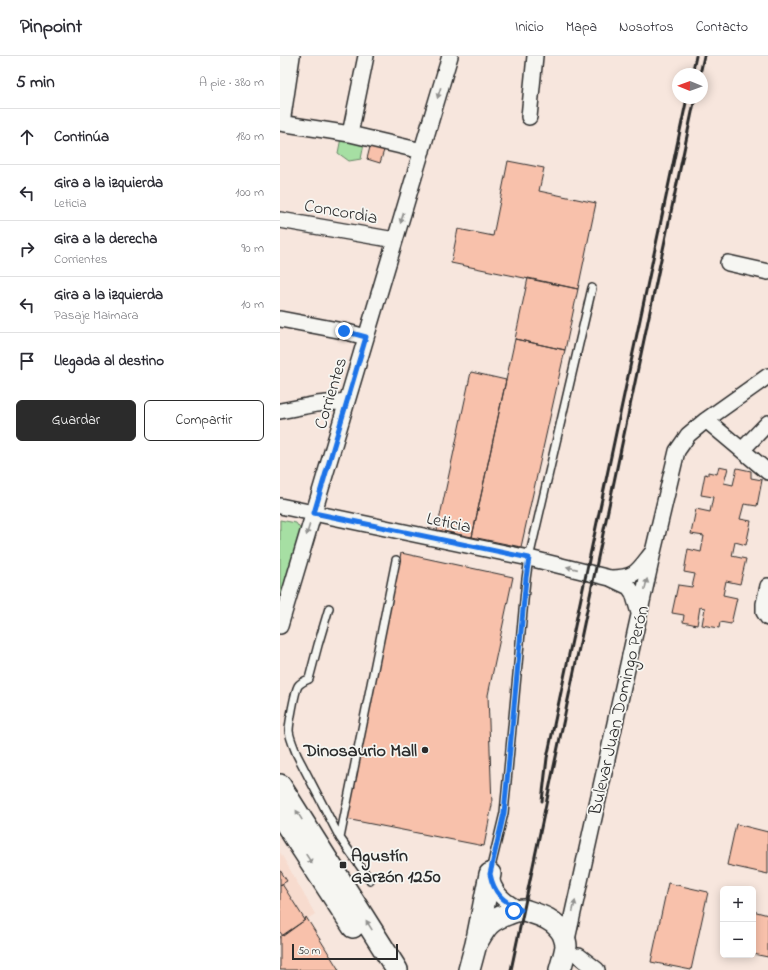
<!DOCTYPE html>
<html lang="es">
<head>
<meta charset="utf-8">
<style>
  body { margin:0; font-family:"Indie Flower",sans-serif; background:#f2f2f3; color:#2b2b33 }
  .controls { position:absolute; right:12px; bottom:12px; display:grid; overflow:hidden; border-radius:6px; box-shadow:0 2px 10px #0003 }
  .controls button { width:36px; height:36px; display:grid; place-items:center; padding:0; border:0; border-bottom:1px solid #e1e1e2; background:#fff; color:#2b2b33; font:20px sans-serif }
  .compass { position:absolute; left:392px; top:12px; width:36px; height:36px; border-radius:50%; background:#fff; box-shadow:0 2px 10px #0003; rotate:271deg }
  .scale { position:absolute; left:12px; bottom:10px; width:106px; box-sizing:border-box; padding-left:4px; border:2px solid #2b2b2b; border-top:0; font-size:11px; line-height:14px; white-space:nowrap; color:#2b2b2b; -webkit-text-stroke:3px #f6f6f2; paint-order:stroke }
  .stop { position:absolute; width:12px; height:12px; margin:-9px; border:3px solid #1a73e8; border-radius:50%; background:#fff }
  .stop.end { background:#1a73e8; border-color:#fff; box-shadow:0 1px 4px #0008 }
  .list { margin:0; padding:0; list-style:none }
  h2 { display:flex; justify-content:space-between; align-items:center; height:52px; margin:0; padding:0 16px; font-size:17px }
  h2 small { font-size:13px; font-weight:400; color:#7c7c81 }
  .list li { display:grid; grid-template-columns:26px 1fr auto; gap:12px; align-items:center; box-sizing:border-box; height:56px; padding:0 16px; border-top:1px solid #e1e1e2 }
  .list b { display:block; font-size:15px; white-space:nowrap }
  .list p { margin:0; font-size:13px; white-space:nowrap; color:#7c7c81 }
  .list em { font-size:13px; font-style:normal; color:#7c7c81 }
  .actions { display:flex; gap:8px; padding:12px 16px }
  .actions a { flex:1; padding:9px 0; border:1px solid #2b2b2b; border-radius:6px; text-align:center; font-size:14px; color:#2b2b2b }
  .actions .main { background:#2b2b2b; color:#fff }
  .icon { flex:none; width:22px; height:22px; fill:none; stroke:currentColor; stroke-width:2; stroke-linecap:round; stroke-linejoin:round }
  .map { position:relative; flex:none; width:488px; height:914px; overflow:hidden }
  header { display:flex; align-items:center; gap:24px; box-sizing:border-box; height:56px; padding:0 20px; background:#fff; border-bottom:1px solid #e1e1e2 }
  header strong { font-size:19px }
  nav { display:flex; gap:22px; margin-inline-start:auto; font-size:14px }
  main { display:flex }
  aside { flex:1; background:#fff }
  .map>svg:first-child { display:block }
  .built { fill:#f7dbce }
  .green { fill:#a6dfa3; stroke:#688567 }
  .building { fill:#f8c1ab; stroke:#2b2b2b }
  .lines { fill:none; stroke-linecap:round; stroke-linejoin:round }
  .service-casing { stroke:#2b2b2b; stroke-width:10 }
  .minor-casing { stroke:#2b2b2b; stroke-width:18 }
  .secondary-casing { stroke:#2b2b2b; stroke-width:24 }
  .service { stroke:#f6f6f2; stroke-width:7 }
  .minor { stroke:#f6f6f2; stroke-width:15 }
  .secondary { stroke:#f6f6f2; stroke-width:21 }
  .rail { stroke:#2b2b2b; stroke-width:3 }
  .oneway { fill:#90908e }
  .route { stroke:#1a73e8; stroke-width:5 }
  .poi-dot { fill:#2b2b2b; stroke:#f6f6f2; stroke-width:1.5 }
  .labels { text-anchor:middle; stroke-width:3.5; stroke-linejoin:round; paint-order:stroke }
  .street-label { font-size:18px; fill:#2b2b2b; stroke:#f6f6f2 }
  .poi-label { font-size:18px; font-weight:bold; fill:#2b2b2b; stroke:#f6f6f2; text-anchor:end }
</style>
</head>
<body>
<header>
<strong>Pinpoint</strong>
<nav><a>Inicio</a><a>Mapa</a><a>Nosotros</a><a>Contacto</a></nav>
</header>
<main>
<aside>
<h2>5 min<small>A pie · 380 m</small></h2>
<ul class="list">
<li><svg class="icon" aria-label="ahead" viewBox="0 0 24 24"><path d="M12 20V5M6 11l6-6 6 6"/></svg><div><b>Continúa</b></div><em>180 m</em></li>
<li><svg class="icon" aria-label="left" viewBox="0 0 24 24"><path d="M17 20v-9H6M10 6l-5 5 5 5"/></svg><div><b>Gira a la izquierda</b><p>Leticia</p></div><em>100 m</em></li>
<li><svg class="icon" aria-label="right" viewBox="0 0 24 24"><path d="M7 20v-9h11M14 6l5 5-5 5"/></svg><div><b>Gira a la derecha</b><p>Corrientes</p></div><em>90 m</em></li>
<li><svg class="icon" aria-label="left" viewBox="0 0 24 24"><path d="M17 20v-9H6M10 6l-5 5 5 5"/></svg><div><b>Gira a la izquierda</b><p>Pasaje Maimara</p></div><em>10 m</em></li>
<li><svg class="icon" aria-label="arrive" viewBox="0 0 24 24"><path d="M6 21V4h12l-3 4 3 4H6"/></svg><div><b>Llegada al destino</b></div></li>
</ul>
<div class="actions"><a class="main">Guardar</a><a>Compartir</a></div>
</aside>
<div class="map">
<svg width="488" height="914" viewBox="0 0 488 914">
  <rect width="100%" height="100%" fill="#f7e6dd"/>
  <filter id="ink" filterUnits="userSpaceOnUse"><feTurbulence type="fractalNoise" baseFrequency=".025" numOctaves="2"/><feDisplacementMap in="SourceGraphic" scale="8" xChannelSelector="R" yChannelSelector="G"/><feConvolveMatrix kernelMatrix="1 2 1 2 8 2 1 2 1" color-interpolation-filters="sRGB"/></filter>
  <g filter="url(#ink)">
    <path class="built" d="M0 796 35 858 0 881Z"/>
    <path class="green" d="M61 82 84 88 81 103 69 105 58 97Z
      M0 464 16 467 21 474 0 545Z"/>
    <path class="building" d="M91 87 105 91 100 107 87 103Z
      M228 105 264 112 259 135 316 147 298 233 171 207 178 173 213 180Z
      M248 222 298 233 285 294 235 283Z
      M235 283 285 294 241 491 192 481Z
      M191 316 226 324 192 481 157 474Z
      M439 410 448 412 444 427 453 429 457 412 471 415V422L482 424 477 450 464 448 460 463 471 465 466 489 455 486 452 500 466 503 460 528 446 525 443 539 457 542 451 568 440 566 439 572 422 569 425 552 420 551 417 569 403 566 404 559 392 557 398 529 412 531 415 518 404 516 408 493 421 496 424 480 411 478 416 453 430 456 433 441 421 439 425 418 428 419V416L437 418Z
      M121 497 233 521 208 639 212 749 204 790 66 763Z
      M456 768 488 776V818L447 809Z
      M0 814 7 825 0 829Z
      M388 827 428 836 411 914 371 906Z
      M2 828 25 864 3 880 0 876V829Z
      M473 855 488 859V901L473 898Z
      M26 861 59 914H0V881L25 864Z"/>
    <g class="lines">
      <g class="service-casing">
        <path id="service" d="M49 552 38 589 29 623C24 625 21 626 18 630 15 635 9 668 9 675 10 683 14 691 17 699L60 782
          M210 815 224 757 246 523 249 502 312 232
          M90 824 60 782 116 504"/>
      </g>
      <g class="minor-casing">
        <path id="minor" d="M249 61 255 0
          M0 67 70 78 142 95
          M70 78 86 0
          M0 164 115 184
          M448 207 488 216
          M0 263 63 275 86 281
          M0 355 37 348 67 345
          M426 364 488 416
          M462 394 488 367
          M0 450 249 502 330 522 349 531 353 537 359 557
          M331 522C355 522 357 516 371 498
          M488 530 484 548V556L488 562
          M0 570 170 0
          M210 818C214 837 223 845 241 854
          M286 888 373 496 397 395 404 385 408 379 426 364 488 320
          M299 900 317 914"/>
      </g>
      <g class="secondary-casing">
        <path id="secondary" d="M0 60 9 0
          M0 729 117 914
          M0 759 73 871
          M196 888C206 871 208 865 228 858 233 856 238 854 244 854 259 859 275 863 283 878 284 881 286 886 286 890 285 898 282 906 280 914
          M189 914 196 888 210 818"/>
      </g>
      <use href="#service" class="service"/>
      <use href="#minor" class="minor"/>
      <use href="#secondary" class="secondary"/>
      <path class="rail" d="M412 18 416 0
        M420 18 424 0
        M262 745 267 702 407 42
        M231 914 415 42"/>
    </g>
    <defs><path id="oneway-solid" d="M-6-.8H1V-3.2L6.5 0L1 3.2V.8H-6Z"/></defs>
    <g class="oneway">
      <use href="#oneway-solid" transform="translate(159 37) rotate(107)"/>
      <use href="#oneway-solid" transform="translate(122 162) rotate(107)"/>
      <use href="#oneway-solid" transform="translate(28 474) rotate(107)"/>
      <use href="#oneway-solid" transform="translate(292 512) rotate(-167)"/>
      <use href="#oneway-solid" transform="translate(366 528) rotate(-78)"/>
      <use href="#oneway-solid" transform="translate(19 759) rotate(-122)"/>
      <use href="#oneway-solid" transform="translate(29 803) rotate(57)"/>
      <use href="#oneway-solid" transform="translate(294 850) rotate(-77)"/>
      <use href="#oneway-solid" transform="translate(89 869) rotate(-122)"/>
    </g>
  </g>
  <g class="lines" filter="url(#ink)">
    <path class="route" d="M64 275 86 281 34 457 249 502 246 522 224 757 210 818C214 838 223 845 241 854L234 855"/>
  </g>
  <g class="poi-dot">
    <circle cx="145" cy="694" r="4"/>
    <rect x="59" y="805" width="8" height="8" rx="2"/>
  </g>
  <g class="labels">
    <g class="street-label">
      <text transform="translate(61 155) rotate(10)" y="6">Concordia</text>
      <text transform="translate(50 337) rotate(-73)" y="6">Corrientes</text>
      <text transform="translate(169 466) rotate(12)" y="6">Leticia</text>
      <text transform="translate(338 654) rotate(-77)" y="6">Bulevar Juan Domingo Perón</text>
    </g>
    <g class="poi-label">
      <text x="137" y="700">Dinosaurio Mall</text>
      <text x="71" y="805" text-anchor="start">Agustín<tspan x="71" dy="21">Garzón 1250</tspan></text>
    </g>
  </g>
</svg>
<div class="controls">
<button>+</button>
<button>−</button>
</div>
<svg class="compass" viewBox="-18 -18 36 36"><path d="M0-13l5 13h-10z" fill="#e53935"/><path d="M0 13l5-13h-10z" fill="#7c7c81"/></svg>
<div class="scale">50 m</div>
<div class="stop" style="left:234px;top:855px"></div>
<div class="stop end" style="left:64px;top:275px"></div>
</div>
</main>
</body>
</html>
